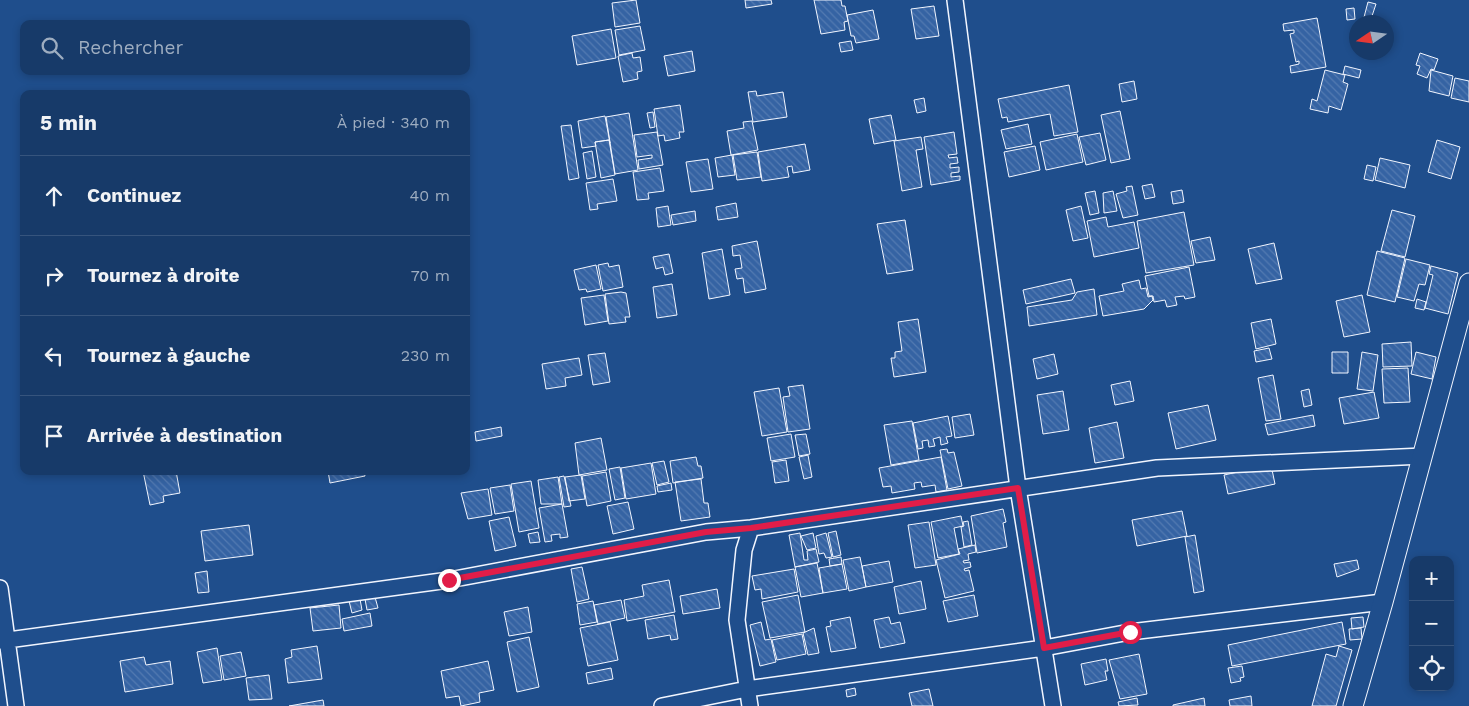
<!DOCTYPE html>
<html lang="fr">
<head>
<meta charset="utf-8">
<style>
  body { margin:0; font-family:"Work Sans",sans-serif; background:#244571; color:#f1f3f6 }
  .controls { position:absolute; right:15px; bottom:15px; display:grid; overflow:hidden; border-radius:10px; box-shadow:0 2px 8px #0003 }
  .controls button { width:45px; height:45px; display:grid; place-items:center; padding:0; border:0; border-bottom:1px solid #36547d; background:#173a69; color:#f1f3f6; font:25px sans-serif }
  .compass { position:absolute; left:1349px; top:15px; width:45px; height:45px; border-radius:50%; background:#173a69; box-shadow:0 2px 8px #0003; rotate:257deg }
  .stop { position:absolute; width:15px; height:15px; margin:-11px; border:4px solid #e11d48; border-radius:50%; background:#fff }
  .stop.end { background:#e11d48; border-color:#fff; box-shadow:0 1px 5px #0008 }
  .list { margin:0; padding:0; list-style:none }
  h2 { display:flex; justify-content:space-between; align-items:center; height:65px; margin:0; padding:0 20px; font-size:21px }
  h2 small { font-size:16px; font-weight:400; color:#9eadc0 }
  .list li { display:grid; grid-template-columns:32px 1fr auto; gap:15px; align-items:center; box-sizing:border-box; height:80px; padding:0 20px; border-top:1px solid #36547d }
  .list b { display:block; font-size:19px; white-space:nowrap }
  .list em { font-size:16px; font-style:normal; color:#9eadc0 }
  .icon { flex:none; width:28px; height:28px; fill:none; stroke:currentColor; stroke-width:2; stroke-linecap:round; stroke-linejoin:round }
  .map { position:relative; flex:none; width:1469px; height:706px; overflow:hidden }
  .search { position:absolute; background:#173a69; box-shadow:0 2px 8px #0003; left:20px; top:20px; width:450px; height:55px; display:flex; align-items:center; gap:12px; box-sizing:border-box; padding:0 18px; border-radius:10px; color:#9eadc0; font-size:19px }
  .panel { position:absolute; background:#173a69; box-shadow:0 2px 8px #0003; left:20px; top:90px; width:450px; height:385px; border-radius:10px }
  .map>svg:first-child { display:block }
  .building { fill:url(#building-back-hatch); stroke:#f2f6ff }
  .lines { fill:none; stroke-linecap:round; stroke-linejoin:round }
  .minor-casing { stroke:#f2f6ff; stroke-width:18 }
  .tertiary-casing { stroke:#f2f6ff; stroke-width:21 }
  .minor { stroke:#1f4e8c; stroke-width:15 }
  .tertiary { stroke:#1f4e8c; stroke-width:19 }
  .route { stroke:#e11d48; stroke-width:6 }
</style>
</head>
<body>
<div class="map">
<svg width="1469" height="706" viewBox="0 0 1469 706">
  <defs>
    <pattern id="building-back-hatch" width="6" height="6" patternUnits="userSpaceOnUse" patternTransform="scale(1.25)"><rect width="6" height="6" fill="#3563a3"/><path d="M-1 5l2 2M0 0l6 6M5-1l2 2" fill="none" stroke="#537ab1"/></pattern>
  </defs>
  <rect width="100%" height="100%" fill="#1f4e8c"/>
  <path class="building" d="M636 0 640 23 615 27 612 3Z
    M745 0H771L772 4 746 8Z
    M814 0H841L842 6H845L848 21 844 22 845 30 821 34Z
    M1368 2 1376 4 1370 22 1363 21Z
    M934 6 939 36 916 39 911 9Z
    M1354 8 1355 19 1347 20 1346 9Z
    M873 10 879 39 856 43 854 36H851L847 15Z
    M1317 18 1326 67 1291 73 1290 66 1299 64V61L1296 62 1290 34 1294 33V30L1284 31 1283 24Z
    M640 26 645 50 619 55 615 30Z
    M611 29 616 58 577 65 572 36Z
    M851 41 853 50 841 52 839 43Z
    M692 51 695 71 668 76 664 56Z
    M632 53 633 58 640 57 642 71 637 72 638 79 623 82 618 56Z
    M1420 53 1438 59 1434 70 1431 69 1427 78 1417 74 1420 66 1416 65Z
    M1345 66 1361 70 1359 78 1343 74Z
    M1325 70 1345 75 1343 82 1348 84 1341 110 1329 106 1328 113 1310 109 1312 99 1317 101Z
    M1431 70 1453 76 1449 96 1429 91Z
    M1455 78 1469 81V102L1451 98Z
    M1134 81 1137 99 1122 102 1119 84Z
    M1069 85 1078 132 1054 136 1050 114 1008 122 1007 117 1002 118 998 99Z
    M756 91 757 96 783 92 787 117 753 122 748 92Z
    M924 98 926 111 917 113 914 100Z
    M680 105 684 132H679L680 138 665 141 664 135 658 136 654 109Z
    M1120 111 1130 159 1111 163 1101 115Z
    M653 112 655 127 650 128 647 113Z
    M629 113 638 170 615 174 606 117Z
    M891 115 896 140 874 144 869 119Z
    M605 116 610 143 609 140 595 142 596 146 582 148 578 121Z
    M752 121 758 150 731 155 727 131 744 128 743 122Z
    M1028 124 1032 144 1006 149 1001 130Z
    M571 125 579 178 569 180 561 126Z
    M657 132 663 165 639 169 638 160 652 158V155L637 157 634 135Z
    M954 132 957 154 948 155 949 158 957 157 958 163 950 164V168L959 167V172L951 173V177L960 176V180L931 185 924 137Z
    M1100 133 1106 160 1086 165 1079 137Z
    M1077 134 1083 162 1046 170 1040 142Z
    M921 137 923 149 916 150 922 187 902 191 894 141Z
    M609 140 615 175 601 178 595 142Z
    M1437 140 1460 147 1451 179 1428 172Z
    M805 144 810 170 793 173 792 166 787 167 789 177 762 181 758 152Z
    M1035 146 1040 170 1009 177 1004 152Z
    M592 151 596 177 587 179 583 153Z
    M757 152 761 177 737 180 733 155Z
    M732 155 735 175 718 177 715 158Z
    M1380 158 1410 165 1405 188 1375 180Z
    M708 159 713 189 691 192 686 162Z
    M1367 165 1376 167 1373 181 1364 179Z
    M660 168 664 191 648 193 649 199 637 200 633 172Z
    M613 179 617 201 597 204 598 209 590 210 586 183Z
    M1152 184 1155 197 1145 199 1142 186Z
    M1132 186 1138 215 1123 218 1116 194 1127 191 1126 187Z
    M1182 190 1184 202 1173 204 1171 192Z
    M1095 191 1099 213 1090 215 1085 193Z
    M1113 191 1117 211 1104 213 1103 193Z
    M736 203 738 217 718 220 716 207Z
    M668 206 671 225 658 227 656 208Z
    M1081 206 1088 238 1073 241 1066 210Z
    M1392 210 1415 216 1405 257 1381 251Z
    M695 211 696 221 673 225 671 215Z
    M1184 212 1194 265 1146 273 1137 221Z
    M1106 217 1108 227 1134 222 1139 248 1094 257 1087 221Z
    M905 220 913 270 887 274 877 224Z
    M1210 237 1215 260 1196 263 1191 241Z
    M757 241 766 289 745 293 743 278 737 279 735 269 742 268 740 255 733 256 732 246Z
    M1274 243 1282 279 1256 284 1248 249Z
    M722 249 730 295 709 299 702 253Z
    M1377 251 1405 258 1395 302 1367 295Z
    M669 254 673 273 665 275 663 267 656 269 653 257Z
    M1406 259 1430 265 1425 285 1419 284 1414 301 1397 297Z
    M608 263 609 267 619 265 623 287 603 291 598 265Z
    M596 265 601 289 587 292 586 289 579 290 574 270Z
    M1431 266 1458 273 1448 314 1425 308 1433 275 1429 274Z
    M1189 267 1195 297 1185 299 1184 296 1175 297 1177 305 1167 307 1165 300 1154 302 1153 296H1149L1145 276Z
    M1071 279 1075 293 1026 304 1023 290Z
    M1139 280 1141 289 1146 288 1148 297 1152 296 1153 300 1144 309 1103 316 1099 296 1124 291 1122 284Z
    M672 284 677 315 657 318 653 287Z
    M1094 289 1097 315 1029 326 1027 307 1072 300 1077 292Z
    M621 292 626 293 630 317H625L626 322 609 324 605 294Z
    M604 295 608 321 585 325 581 298Z
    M1362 295 1370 332 1344 337 1336 301Z
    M1417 299 1426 302 1424 310 1415 308Z
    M918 319 926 372 894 377 891 358H895V352L902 351 898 322Z
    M1271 319 1276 344 1256 349 1251 323Z
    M1411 342 1412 366 1383 367 1382 344Z
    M1269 348 1272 359 1256 362 1254 351Z
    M1332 352H1348V373H1332Z
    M1362 352 1378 355 1373 391 1357 389Z
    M1416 352 1436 357 1432 379 1411 374Z
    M605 353 610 382 593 385 588 355Z
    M1054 354 1058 374 1037 379 1033 359Z
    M579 358 582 375 565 378 566 386 546 389 542 364Z
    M1408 368 1410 402 1384 403 1382 369Z
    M1273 375 1281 419 1266 421 1258 378Z
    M1130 381 1134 401 1115 405 1111 385Z
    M803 385 810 429 788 432 783 397 790 396 788 387Z
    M779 388 787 432 762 436 754 392Z
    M1309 389 1312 405 1304 407 1301 391Z
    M1063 391 1069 430 1043 434 1037 395Z
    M1374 392 1379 418 1344 424 1339 398Z
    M1208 405 1216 440 1176 449 1168 413Z
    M970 414 974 435 955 438 952 417Z
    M1313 415 1315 426 1268 435 1265 424Z
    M948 416 952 436 946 437 948 443 941 445 940 437 933 439 935 446 929 447 928 440 922 441 923 448 918 449 913 423Z
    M912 421 919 460 891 465 884 425Z
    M1117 422 1124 458 1095 463 1089 428Z
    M501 427 502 436 476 441 475 432Z
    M791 434 795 457 771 461 767 438Z
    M806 434 810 454 799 456 795 435Z
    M601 438 607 470 579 475 575 443Z
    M947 449 948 453 954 452 962 486 948 489 940 450Z
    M808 455 812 477 804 479 799 457Z
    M696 457 698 466H701L703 478 673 483 670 461Z
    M941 457 947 490 936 492 935 485 922 487 921 482 914 483 915 489 892 493 891 486 883 487 879 468Z
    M786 460 789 481 775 483 772 462Z
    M664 461 669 482 657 485 652 463Z
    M651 463 656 494 626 499 621 468Z
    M1271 465 1275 484 1228 494 1224 475Z
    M620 467 625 498 615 500 609 469Z
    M143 471H176L180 493 163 496 164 502 150 505Z
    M328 471H364L365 476 330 483Z
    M606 472 611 501 587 506 582 476Z
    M581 475 585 499 569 501 565 477Z
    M564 476 571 506 564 507 559 477Z
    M558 477 562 504H541L538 480Z
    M701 479 704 503H708L710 517 681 521 675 482Z
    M531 481 539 528 519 532 511 484Z
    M671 483 672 490 658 492 657 486Z
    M510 485 514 511 495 514 490 488Z
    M488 489 492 515 468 519 461 493Z
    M628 502 634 529 613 534 607 506Z
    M562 504 568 537 560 538V534L551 535 552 541 545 542 539 508Z
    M1003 509 1006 522 1003 523 1007 547 977 553 971 516Z
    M1182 511 1187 536 1137 546 1132 520Z
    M961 516 963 526 954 528 959 554 938 558 931 522Z
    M509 517 516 546 495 551 489 521Z
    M968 521 972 545 964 547 961 527 964 526 963 522Z
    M929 522 936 565 915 568 908 525Z
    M249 525 253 555 205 561 201 531Z
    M836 531 841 555 833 557 828 533Z
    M538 532 540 542 530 543 528 534Z
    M800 533 804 560H808L807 551 816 549 819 562 795 567 789 535Z
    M813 533 816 548 807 550 801 536Z
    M826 533 832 557 826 558 824 553 819 554 816 536Z
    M1195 535 1204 591 1194 593 1185 537Z
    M975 545 976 552 968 554 969 560 963 561 964 563 970 562 971 567 964 569 965 571 969 570 974 591 945 598 936 560 960 554 958 549Z
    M841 557 842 564 830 566 829 559Z
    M860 557 866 587 849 591 843 560Z
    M1357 560 1359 569 1337 577 1334 564Z
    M889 561 893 582 866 587 862 566Z
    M817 563 823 593 801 597 795 567Z
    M842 564 847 589 823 593 819 568Z
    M582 567 589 599 577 602 571 569Z
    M794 569 798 592 762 599 761 589 755 590 752 576Z
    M207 571 209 592 198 593 195 573Z
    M669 580 675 612 627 621 624 600 644 596 642 585Z
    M921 581 926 609 899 614 894 587Z
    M717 589 720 608 683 614 680 596Z
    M798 595 805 632 770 638 762 602Z
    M974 595 978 616 948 622 943 601Z
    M375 597 378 608 367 610 365 599Z
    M360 599 362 610 352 613 349 601Z
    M621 600 625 618 598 624 594 605Z
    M593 601 597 622 580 625 577 604Z
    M339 605 341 628 313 631 310 608Z
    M528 607 532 632 509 636 504 612Z
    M370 613 372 626 344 631 342 619Z
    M674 615 678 639 671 640 670 635 648 639 645 620Z
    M850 617 856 648 831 652 826 627 831 626 830 621Z
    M889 617 891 624 900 622 905 643 880 648 874 620Z
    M1363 617 1364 627 1352 629 1351 618Z
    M610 622 618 660 588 666 580 628Z
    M761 622 765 640 771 639 776 662 760 666 750 625Z
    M1342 622 1346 644 1232 666 1228 645Z
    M814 628 819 653 808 655 803 633Z
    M1361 628 1362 639 1350 640 1349 629Z
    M802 634 806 654 777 660 772 640Z
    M529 637 539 687 517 692 507 642Z
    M317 646 322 679 288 683 285 659 292 657 291 650Z
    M1339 646 1352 650 1336 706H1312L1326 654 1336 657Z
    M217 648 222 680 203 683 197 652Z
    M241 652 246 676 224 680 220 656Z
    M1139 654 1147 694 1120 699 1109 660Z
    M144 657 146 665 170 661 173 684 125 692 120 661Z
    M1106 659 1108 671H1105L1107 680 1085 685 1081 664Z
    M488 661 494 690 479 693 480 702 461 706 459 696 446 698 441 671Z
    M1242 666 1244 677 1240 678 1241 681 1231 683 1228 668Z
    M611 668 613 679 588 684 586 673Z
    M269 675 272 699 249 700 246 678Z
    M855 688 856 695 847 697 846 690Z
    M929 689 933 706H912L909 693Z
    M1251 696 1252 706H1230L1229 700Z
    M1137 698 1138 705 1119 706 1118 702Z
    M1204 698 1205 706H1173V705Z
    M323 700 324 706H289Z"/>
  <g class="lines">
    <g class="minor-casing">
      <path id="minor" d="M955 0 1018 488 1053 706
        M0 588 16 706
        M0 641 449 580 706 532 751 528 1157 468 1423 456
        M662 706 747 689 1044 648 1130 632 1383 602
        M750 706 737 620 744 550 751 528"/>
    </g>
    <g class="tertiary-casing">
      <path id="tertiary" d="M1353 706 1383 602 1469 283"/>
    </g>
    <use href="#minor" class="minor"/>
    <use href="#tertiary" class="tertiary"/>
  </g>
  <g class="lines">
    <path class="route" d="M449 580 706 532 751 528 1018 488 1044 648 1130 632"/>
  </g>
</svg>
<div class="controls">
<button>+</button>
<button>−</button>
<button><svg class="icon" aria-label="locate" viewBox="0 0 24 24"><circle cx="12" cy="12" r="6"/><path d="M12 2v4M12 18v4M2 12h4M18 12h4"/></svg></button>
</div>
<svg class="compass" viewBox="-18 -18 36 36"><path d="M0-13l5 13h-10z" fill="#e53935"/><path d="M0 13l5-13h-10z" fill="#9eadc0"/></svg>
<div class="stop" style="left:1130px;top:632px"></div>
<div class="stop end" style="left:449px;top:580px"></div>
<div class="search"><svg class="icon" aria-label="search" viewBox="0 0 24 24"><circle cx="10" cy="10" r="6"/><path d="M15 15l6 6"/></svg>Rechercher</div>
<section class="panel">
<h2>5 min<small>À pied · 340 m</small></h2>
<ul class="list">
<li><svg class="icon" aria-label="ahead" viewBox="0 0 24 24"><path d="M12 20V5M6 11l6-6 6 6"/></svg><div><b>Continuez</b></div><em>40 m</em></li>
<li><svg class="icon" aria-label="right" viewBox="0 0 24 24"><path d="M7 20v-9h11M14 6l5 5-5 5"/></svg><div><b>Tournez à droite</b></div><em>70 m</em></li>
<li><svg class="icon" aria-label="left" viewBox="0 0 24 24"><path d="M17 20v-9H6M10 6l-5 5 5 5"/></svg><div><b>Tournez à gauche</b></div><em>230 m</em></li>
<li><svg class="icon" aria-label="arrive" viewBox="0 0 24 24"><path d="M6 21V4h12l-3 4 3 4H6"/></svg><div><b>Arrivée à destination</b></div></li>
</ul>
</section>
</div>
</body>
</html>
